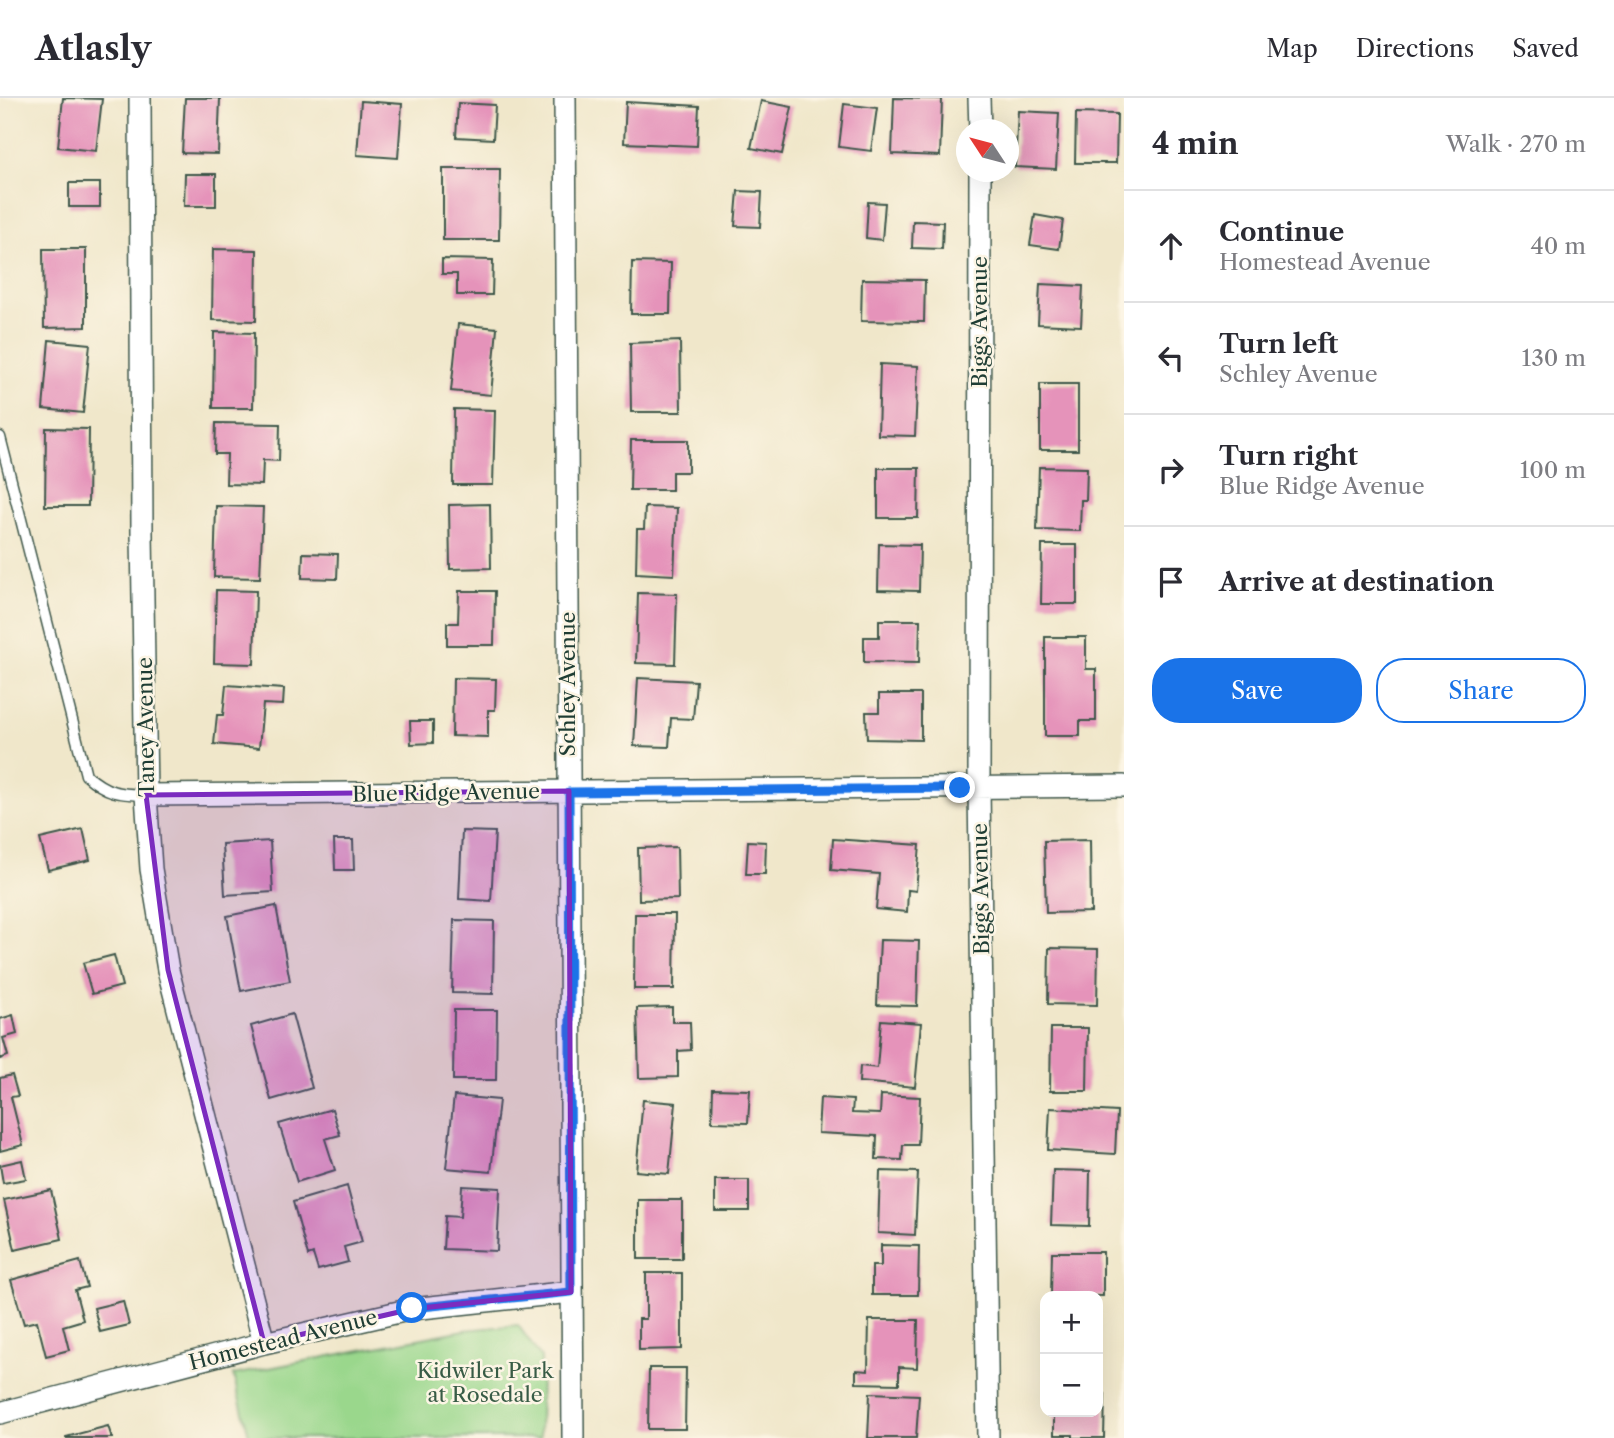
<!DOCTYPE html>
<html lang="en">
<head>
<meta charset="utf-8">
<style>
  body { margin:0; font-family:"Libre Caslon Text",serif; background:#f2f2f3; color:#2b2b33 }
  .controls { position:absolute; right:21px; bottom:21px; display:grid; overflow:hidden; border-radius:14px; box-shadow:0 7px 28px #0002 }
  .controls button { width:63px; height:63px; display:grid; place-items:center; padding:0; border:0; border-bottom:2px solid #e1e1e2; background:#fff; color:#2b2b33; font:35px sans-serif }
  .compass { position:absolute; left:956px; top:21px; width:63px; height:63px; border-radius:50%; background:#fff; box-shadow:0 7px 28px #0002; rotate:306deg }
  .stop { position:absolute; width:21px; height:21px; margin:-16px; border:5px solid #1a73e8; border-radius:50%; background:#fff }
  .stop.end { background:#1a73e8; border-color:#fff; box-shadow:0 2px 7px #0008 }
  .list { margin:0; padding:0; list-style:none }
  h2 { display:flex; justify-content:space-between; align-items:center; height:91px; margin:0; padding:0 28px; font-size:30px }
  h2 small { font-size:23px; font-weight:400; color:#7c7c81 }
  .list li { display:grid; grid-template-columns:46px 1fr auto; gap:21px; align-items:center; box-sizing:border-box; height:112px; padding:0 28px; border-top:2px solid #e1e1e2 }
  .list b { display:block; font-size:26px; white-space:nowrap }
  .list p { margin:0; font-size:23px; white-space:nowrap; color:#7c7c81 }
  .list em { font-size:23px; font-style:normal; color:#7c7c81 }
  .actions { display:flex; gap:14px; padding:21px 28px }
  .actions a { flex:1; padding:16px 0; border:2px solid #1a73e8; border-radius:28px; text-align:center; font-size:24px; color:#1a73e8 }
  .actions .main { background:#1a73e8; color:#fff }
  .icon { flex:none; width:38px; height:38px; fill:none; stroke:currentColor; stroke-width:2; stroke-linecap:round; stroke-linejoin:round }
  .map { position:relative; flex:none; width:1124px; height:1340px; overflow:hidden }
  header { display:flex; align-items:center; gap:42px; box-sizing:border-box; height:98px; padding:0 35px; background:#fff; border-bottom:2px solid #e1e1e2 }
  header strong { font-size:33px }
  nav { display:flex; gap:38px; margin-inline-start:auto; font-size:24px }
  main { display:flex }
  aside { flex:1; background:#fff }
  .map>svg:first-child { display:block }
  .green { fill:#9ad78c; stroke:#5c8a60; stroke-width:2 }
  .building { fill:#e593ba }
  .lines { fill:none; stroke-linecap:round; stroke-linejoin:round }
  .service-casing { stroke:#3e564a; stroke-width:13 }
  .minor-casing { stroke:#3e564a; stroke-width:24 }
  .service { stroke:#fff; stroke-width:10 }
  .minor { stroke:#fff; stroke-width:21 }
  .route { stroke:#1a73e8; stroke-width:9 }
  .marked { fill:#7b2cbf; fill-opacity:0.2; stroke:#7b2cbf; stroke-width:5; stroke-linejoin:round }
  .labels { text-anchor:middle; stroke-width:5; stroke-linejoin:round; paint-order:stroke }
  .street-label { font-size:21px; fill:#1f3d34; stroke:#fcf5e5 }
  .park-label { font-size:21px; fill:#385c46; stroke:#fcf5e5 }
</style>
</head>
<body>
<header>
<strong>Atlasly</strong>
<nav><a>Map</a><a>Directions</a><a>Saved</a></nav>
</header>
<main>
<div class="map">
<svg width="1124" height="1340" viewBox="0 0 1124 1340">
  <rect width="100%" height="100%" fill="#fcf5e5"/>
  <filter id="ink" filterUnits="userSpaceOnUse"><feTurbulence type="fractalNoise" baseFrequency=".0143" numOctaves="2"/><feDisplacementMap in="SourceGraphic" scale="14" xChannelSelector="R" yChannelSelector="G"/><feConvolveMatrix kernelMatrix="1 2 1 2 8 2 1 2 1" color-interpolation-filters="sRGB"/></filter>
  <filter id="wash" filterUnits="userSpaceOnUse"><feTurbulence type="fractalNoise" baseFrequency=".00686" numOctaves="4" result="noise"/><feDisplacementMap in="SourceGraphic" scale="28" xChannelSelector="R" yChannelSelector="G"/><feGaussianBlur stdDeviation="1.57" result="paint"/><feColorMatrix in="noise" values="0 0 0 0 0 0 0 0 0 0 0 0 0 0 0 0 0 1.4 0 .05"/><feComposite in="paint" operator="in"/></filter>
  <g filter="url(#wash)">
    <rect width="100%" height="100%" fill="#f0e7ca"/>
    <path class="green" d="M518 1227 541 1260 540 1340H250L233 1277 464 1232Z"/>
    <g id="blocks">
      <path class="building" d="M63 0 102 1 96 53 58 49Z
        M185 0H220L218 56 182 55Z
        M894 0 942 1 940 58 892 56Z
        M361 3 402 6 398 60 357 57Z
        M761 3 792 9 782 56 751 50Z
        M626 4 699 8 697 48 624 45Z
        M458 5 495 7 493 41 456 39Z
        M844 6 877 10 871 53 839 49Z
        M1018 13 1059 15 1056 71 1015 69Z
        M1076 15 1117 16 1116 65H1075Z
        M443 71H500L499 142H443Z
        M185 76H216V108H184Z
        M69 85H100V109H69Z
        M738 93 762 94 760 129 735 128Z
        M868 104 885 105 882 142 866 140Z
        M1035 117 1063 122 1059 151 1030 147Z
        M913 123 943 124 942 151 912 150Z
        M43 151H86V229L44 230Z
        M213 151 257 152 256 223 212 222Z
        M442 161 493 162 492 197H457V176H442Z
        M632 164 671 165 670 216H631Z
        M862 181 925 182 924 224 861 223Z
        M1040 186 1083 188 1081 228 1038 226Z
        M458 226 497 230 491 297 451 293Z
        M214 234 254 235 253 310H213Z
        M49 242 90 246 83 315 43 311Z
        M680 243 681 314H631L630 245Z
        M880 266 918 268 915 338 878 337Z
        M1040 286H1078V352H1040Z
        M454 311 495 312 493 387H453Z
        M216 325 280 326 279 363 263 362 262 387 226 386 227 356H215Z
        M46 330 89 331 88 408H45Z
        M631 342H688V374H672V392H630Z
        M1039 369 1087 370 1086 402H1081L1080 433 1037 432Z
        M878 370H919L918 420H878Z
        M490 406 491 470 450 471 449 407Z
        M216 408 263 409 260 480 214 479Z
        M645 409 677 410 674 477 636 475 637 431H644Z
        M879 446 920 447 919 493 878 492Z
        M1042 447H1077V506H1041Z
        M303 455 338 456 337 481 302 480Z
        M216 492 256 493 254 566 214 565Z
        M459 493H495L494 547H447V525H458Z
        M638 495 677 496 675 566 636 565Z
        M879 522H920L919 565 864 564V539H879Z
        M1045 539H1086V571H1096V623H1080V638H1045Z
        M453 580 496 581 495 612H488V639L452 638Z
        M638 580 696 583 693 621 671 620 669 649 634 648Z
        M226 587 284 591 283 607 263 606 259 650 214 646 217 617H223Z
        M879 596H921V642L867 641 866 614H879Z
        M410 623H433V645L411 646Z
        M83 731 90 762 48 772 40 741Z
        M462 733 495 734 491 803 459 801Z
        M833 741 920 747 916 793 908 792 907 814 876 811 879 776 831 772Z
        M334 742H353L354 772H335Z
        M1090 742 1091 814 1046 815 1044 743Z
        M270 743 273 794 225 797 222 746Z
        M748 743 766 744 765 776H746Z
        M677 749 678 801 639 802 638 750Z
        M276 808 290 883 241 893 227 818Z
        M635 816H675L674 891H634Z
        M454 822 494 823 493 896 452 895Z
        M880 842 919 843 917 908 877 907Z
        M1049 850 1098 851 1097 907 1048 906Z
        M114 857 122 888 92 896 83 865Z
        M672 909V924H690L691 952 678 953V979L639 980 637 910Z
        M454 912H497L496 982H453Z
        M292 916 312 990 271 1002 251 928Z
        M13 917 17 936 3 940 8 958 0 961V921Z
        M881 922 921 925 915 989 859 984 860 968 877 970Z
        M1051 930H1088L1087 993H1050Z
        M12 977 18 998 11 999 23 1047 0 1053V980Z
        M713 991 750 992 748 1025 712 1024Z
        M881 997 920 999 918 1047H903L902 1062 876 1061 877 1038 818 1035 820 1000 853 1002 852 1015 880 1016Z
        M454 998 499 1002 491 1074 446 1070Z
        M643 1002 676 1005 669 1076 636 1073Z
        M1050 1010 1117 1014 1115 1056 1048 1052Z
        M332 1011 340 1037 325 1041 335 1072 297 1084 279 1026Z
        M22 1062 26 1081 3 1085 0 1067Z
        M1053 1072 1090 1073 1089 1128 1051 1127Z
        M880 1073 918 1074 915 1137 878 1135Z
        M715 1082H749V1113H715Z
        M347 1088 362 1144 344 1149 348 1164 318 1172 313 1156 308 1158 293 1104Z
        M462 1088 500 1090 497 1153 443 1151 445 1118 460 1119Z
        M51 1092 62 1141 15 1152 4 1102Z
        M638 1102H682V1161H638Z
        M881 1147 919 1148 918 1197H872V1168H881Z
        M1052 1154H1103V1198L1051 1197Z
        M80 1163 87 1189 75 1192 83 1222 63 1228 69 1252 46 1258 37 1223 24 1226 11 1182Z
        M646 1175H682V1251L639 1252V1221H646Z
        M123 1203 129 1227 100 1234 94 1210Z
        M869 1222H918L917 1270 899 1269V1286L856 1285V1272L868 1273Z
        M649 1270H686L685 1331H648Z
        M870 1295 919 1297 916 1340H868Z
        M1098 1296H1105L1104 1340H1073V1337H1054V1314H1098Z
        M108 1328 112 1340H66V1339Z"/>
    </g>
  </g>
  <g filter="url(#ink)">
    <use href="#blocks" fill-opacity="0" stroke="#3e564a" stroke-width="2"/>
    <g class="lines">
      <g class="service-casing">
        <path id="service" d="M0 339 86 677C108 696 119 696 146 697"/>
      </g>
      <g class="minor-casing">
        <path id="minor" d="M140 0 142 435 146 697 151 771 168 872 264 1245
          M565 0 573 1340
          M979 0 980 32
          M980 74 979 690 988 1340
          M146 697 1124 688
          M0 1315 264 1245 412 1211 571 1194"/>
      </g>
      <use href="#service" class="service"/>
      <use href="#minor" class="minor"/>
    </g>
  </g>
  <g class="lines" filter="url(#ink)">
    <path class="route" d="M412 1210 571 1194 569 694 960 690"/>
  </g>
  <path class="marked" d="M569 693 571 1194 412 1211 264 1245 168 872 146 697Z"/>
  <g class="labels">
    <g class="street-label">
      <text transform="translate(980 224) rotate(-90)" y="7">Biggs Avenue</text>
      <text transform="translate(568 586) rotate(-90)" y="7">Schley Avenue</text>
      <text transform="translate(146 629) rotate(-91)" y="7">Taney Avenue</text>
      <text transform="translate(446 695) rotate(-1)" y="7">Blue Ridge Avenue</text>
      <text transform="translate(981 791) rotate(-91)" y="7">Biggs Avenue</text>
      <text transform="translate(283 1242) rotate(-14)" y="7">Homestead Avenue</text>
    </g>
    <g class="park-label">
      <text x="485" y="1280">Kidwiler Park<tspan x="485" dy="24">at Rosedale</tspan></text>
    </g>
  </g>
</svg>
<div class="controls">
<button>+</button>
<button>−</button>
</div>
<svg class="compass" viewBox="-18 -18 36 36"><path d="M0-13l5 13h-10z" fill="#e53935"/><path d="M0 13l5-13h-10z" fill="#7c7c81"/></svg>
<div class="stop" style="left:412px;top:1210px"></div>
<div class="stop end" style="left:960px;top:690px"></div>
</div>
<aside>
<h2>4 min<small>Walk · 270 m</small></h2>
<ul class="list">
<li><svg class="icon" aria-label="ahead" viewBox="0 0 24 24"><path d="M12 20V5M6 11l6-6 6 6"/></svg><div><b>Continue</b><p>Homestead Avenue</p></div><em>40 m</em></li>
<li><svg class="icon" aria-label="left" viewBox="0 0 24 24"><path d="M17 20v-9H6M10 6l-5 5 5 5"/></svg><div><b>Turn left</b><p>Schley Avenue</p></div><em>130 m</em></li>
<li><svg class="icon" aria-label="right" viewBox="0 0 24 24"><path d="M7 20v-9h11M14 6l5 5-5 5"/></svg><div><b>Turn right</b><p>Blue Ridge Avenue</p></div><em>100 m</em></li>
<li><svg class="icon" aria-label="arrive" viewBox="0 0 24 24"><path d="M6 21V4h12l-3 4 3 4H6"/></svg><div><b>Arrive at destination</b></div></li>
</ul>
<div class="actions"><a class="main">Save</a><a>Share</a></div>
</aside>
</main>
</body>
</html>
